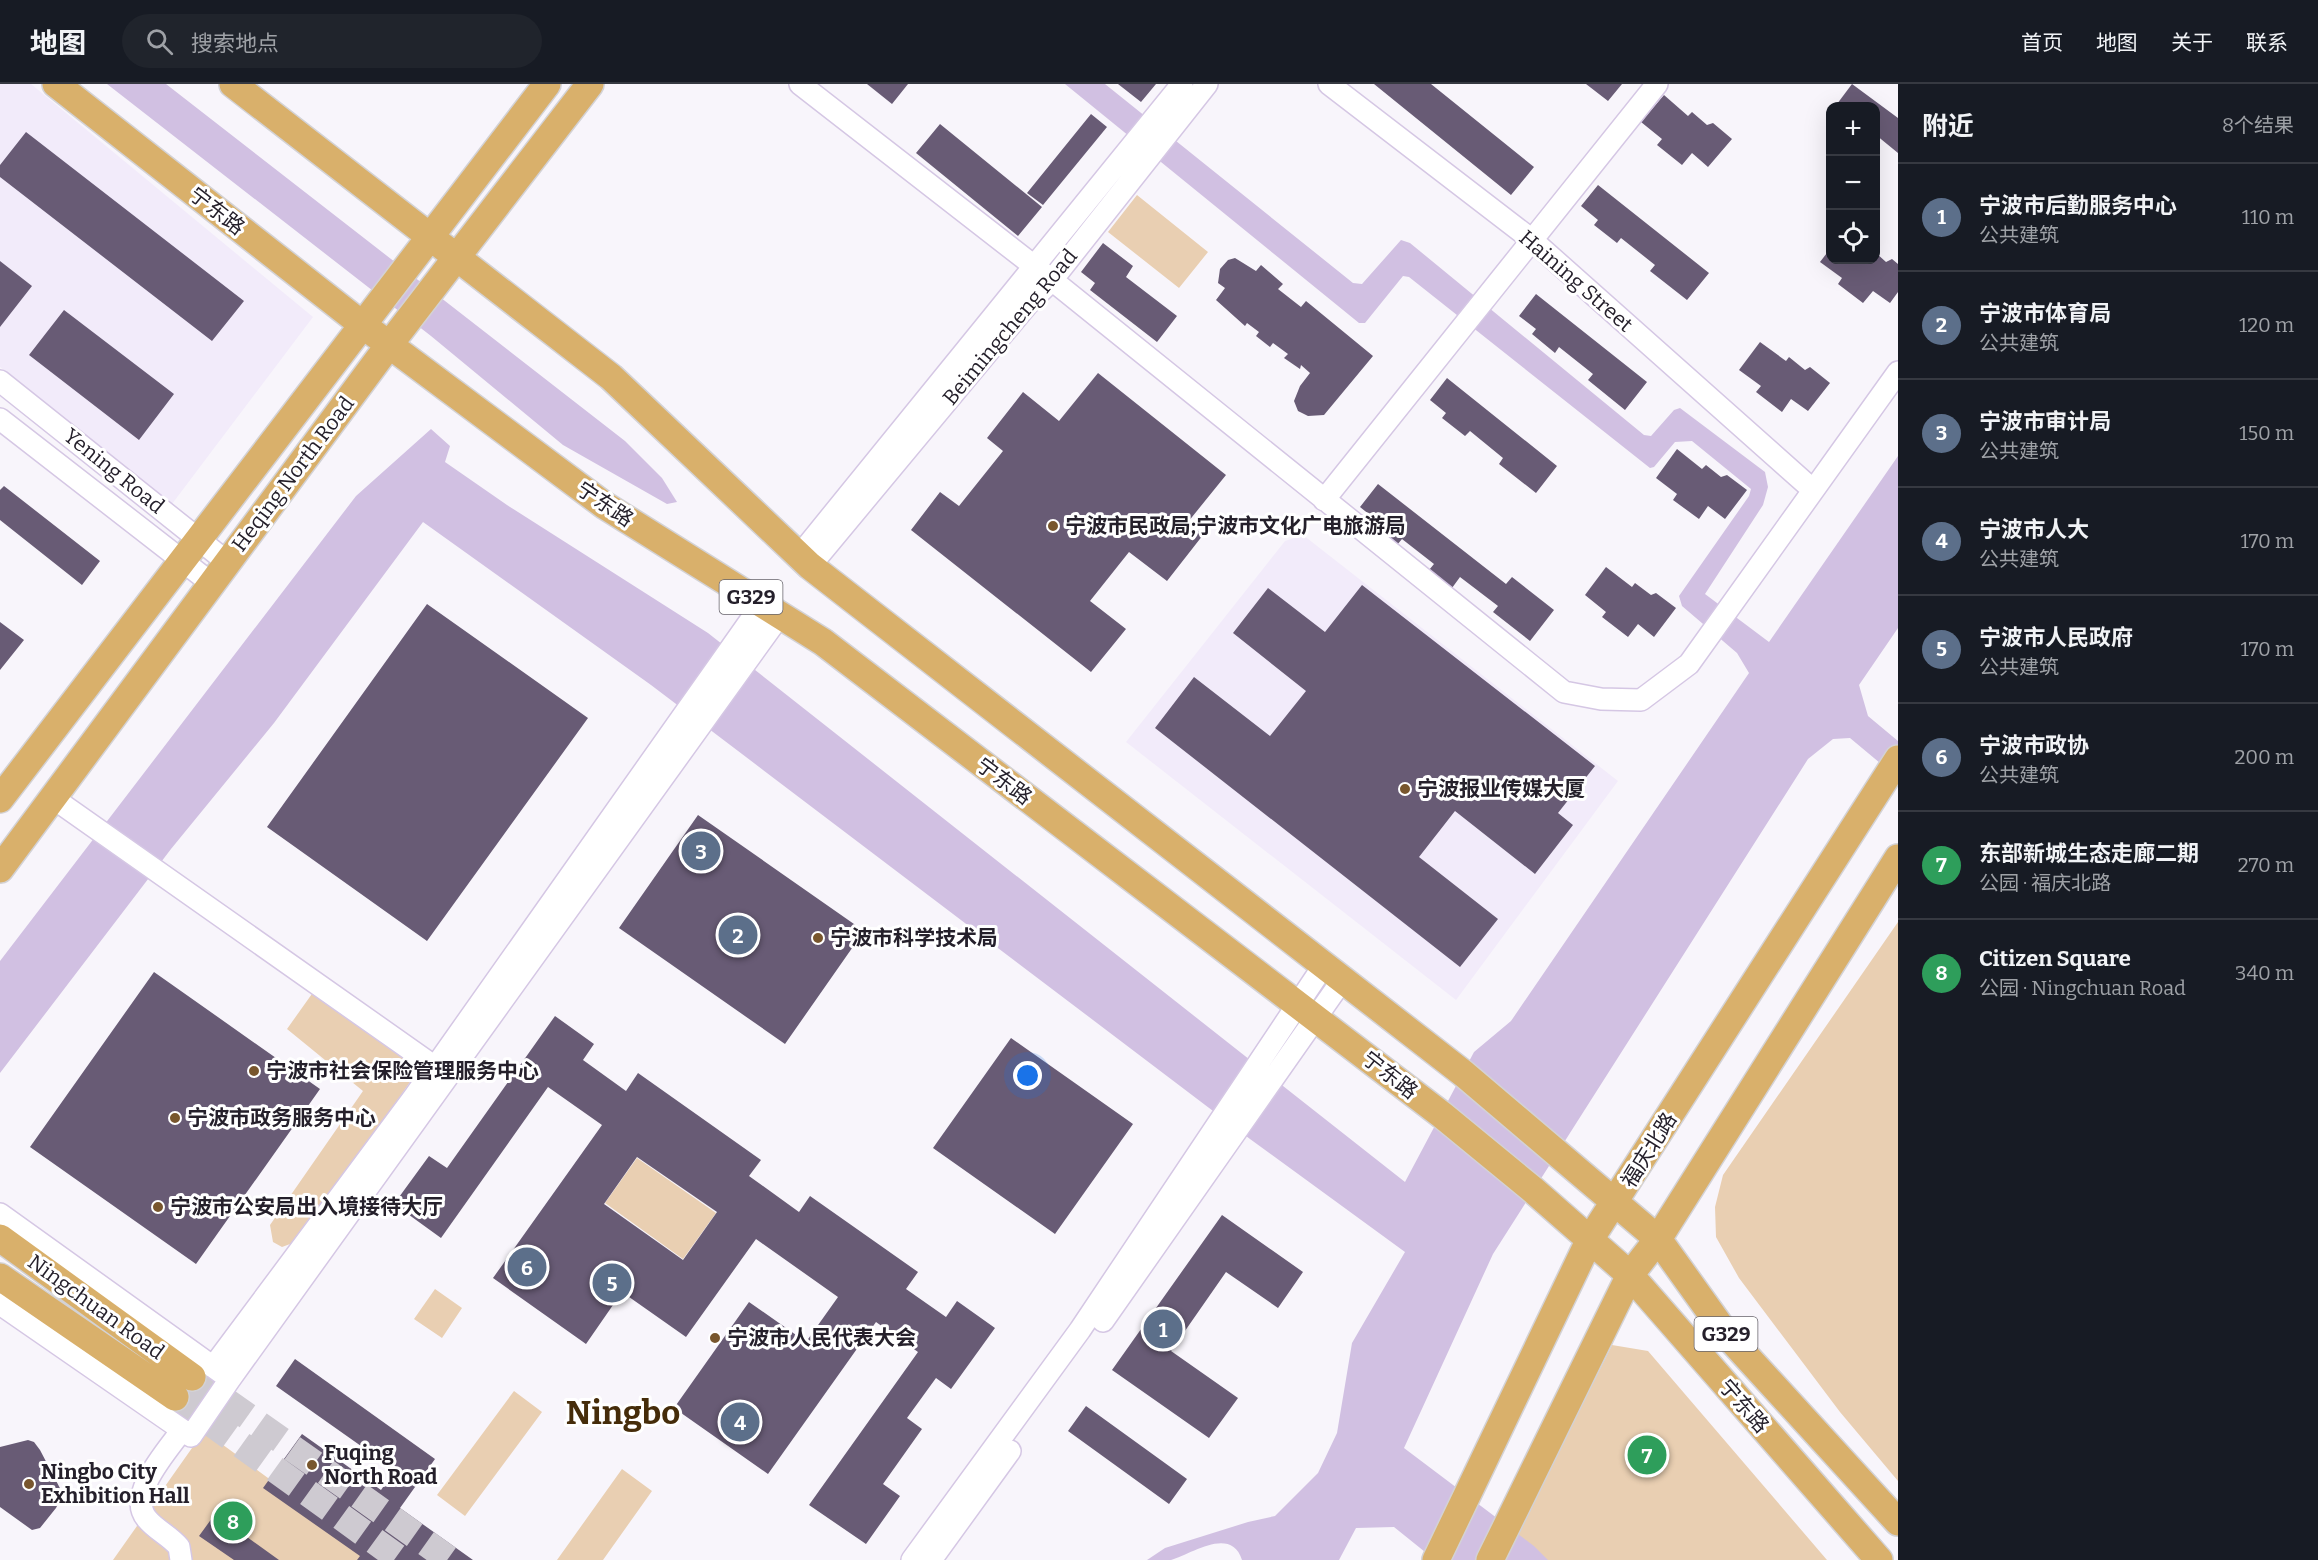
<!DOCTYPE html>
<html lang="zh">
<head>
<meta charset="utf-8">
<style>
  body { margin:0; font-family:Bitter,"Noto Sans SC",serif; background:#20242c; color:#f1f3f6 }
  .controls { position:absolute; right:18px; top:18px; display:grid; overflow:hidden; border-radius:12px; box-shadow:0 6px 24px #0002 }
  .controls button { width:54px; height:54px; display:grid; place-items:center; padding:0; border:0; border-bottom:2px solid #363941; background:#171b24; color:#f1f3f6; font:30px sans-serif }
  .you { position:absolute; left:1028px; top:992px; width:21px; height:21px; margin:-15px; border:4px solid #fff; border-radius:50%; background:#1a73e8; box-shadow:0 0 0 9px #1a73e833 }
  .badge { display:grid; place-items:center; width:39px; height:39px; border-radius:50%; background:#0f766e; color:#fff; font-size:20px; font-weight:700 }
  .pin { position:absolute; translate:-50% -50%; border:3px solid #fff; box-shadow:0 2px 6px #0006 }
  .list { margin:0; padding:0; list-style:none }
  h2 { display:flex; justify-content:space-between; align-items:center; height:78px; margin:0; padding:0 24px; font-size:26px }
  h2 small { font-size:20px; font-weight:400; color:#9ea1a6 }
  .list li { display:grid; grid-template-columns:39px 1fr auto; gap:18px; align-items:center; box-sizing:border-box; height:108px; padding:0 24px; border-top:2px solid #363941 }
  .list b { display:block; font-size:22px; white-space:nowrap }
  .list p { margin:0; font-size:20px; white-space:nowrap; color:#9ea1a6 }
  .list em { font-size:20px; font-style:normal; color:#9ea1a6 }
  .icon { flex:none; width:33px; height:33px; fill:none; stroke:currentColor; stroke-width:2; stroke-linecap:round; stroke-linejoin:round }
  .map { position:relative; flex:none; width:1898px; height:1476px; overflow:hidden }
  header { display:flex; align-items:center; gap:36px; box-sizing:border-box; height:84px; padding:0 30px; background:#171b24; border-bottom:2px solid #363941 }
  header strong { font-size:28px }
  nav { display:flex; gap:33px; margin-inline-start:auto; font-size:21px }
  .search { width:420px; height:54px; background:#20242c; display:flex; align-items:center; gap:15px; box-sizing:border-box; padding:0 21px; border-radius:33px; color:#9ea1a6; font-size:22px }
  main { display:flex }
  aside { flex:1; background:#171b24 }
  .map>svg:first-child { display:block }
  .built { fill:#f2ebfa }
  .green { fill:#e9cfb2 }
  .water { fill:#d1c0e2 }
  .building { fill:#685b75; fill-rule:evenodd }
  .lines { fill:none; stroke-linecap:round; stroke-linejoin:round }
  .major-tunnel { stroke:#cecad1; stroke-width:27; stroke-dasharray:27 14; stroke-linecap:butt }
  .minor-casing { stroke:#d5c7e4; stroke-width:24 }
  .major-casing { stroke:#d3d2d5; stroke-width:30 }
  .minor { stroke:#fff; stroke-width:21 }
  .major { stroke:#d9b06b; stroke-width:27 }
  .poi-dot { fill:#78562d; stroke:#fff; stroke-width:2 }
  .labels { text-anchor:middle; stroke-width:6; stroke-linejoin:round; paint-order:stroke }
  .shield { fill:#fff; stroke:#66636b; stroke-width:1.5 }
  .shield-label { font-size:20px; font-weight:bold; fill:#25202b }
  .street-label { font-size:21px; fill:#25202b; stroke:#fff }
  .poi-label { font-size:21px; font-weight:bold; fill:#25202b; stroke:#fff; text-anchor:start }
  .town-label { font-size:33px; font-weight:bold; fill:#452c0a; stroke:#fff }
</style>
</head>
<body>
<header>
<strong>地图</strong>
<div class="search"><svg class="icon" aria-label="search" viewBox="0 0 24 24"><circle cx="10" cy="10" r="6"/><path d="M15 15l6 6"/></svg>搜索地点</div>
<nav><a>首页</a><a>地图</a><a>关于</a><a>联系</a></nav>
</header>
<main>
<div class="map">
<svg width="1898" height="1476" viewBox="0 0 1898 1476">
  <rect width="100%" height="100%" fill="#f8f5fb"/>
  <path class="built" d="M0 0H31L313 233 172 420 0 283Z
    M1303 451 1618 697 1456 916 1126 658 1285 457Z"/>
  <path class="green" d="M1137 111 1208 168 1179 204 1108 148Z
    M1898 838V1397L1840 1328 1739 1194 1716 1153 1715 1123 1723 1091Z
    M314 907 419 985 301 1156 282 1163 273 1158 270 1141 363 1007 287 945Z
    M637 1074 716 1129 683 1175 605 1119Z
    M435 1205 462 1224 442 1254 414 1235Z
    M1612 1261 1648 1267 1827 1476H1504Z
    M514 1307 542 1328 465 1432 437 1411Z
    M204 1347 380 1476H113Z
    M622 1385 652 1407 603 1476H557Z"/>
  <path class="water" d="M107 0H166L625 357 662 394 677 418 667 420 563 361 431 252Z
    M1065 0H1105L1353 199 1362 200 1401 156 1410 159 1644 351 1651 352 1674 326 1680 324 1765 388 1768 403 1763 421 1705 510 1769 558 1898 372V544L1859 601 1868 632 1898 657V694L1850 654 1833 655 1808 675 1493 1170 1404 1364 1534 1462 1548 1476H1435L1394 1443 1356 1444 1339 1476H1242C1231 1441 1190 1471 1171 1476 1164 1476 1155 1476 1147 1476L1165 1464 1248 1438 1275 1432 1318 1389 1337 1349 1352 1259 1405 1168 1250 1055 651 601 423 438 274 639 171 765 0 989V877L356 412 431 345 450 362 445 378 507 421 708 549 1405 1098 1474 968 1511 937 1749 589 1737 569 1682 522 1679 512 1749 412 1751 405 1692 357 1675 358 1654 383 1650 384 1409 193 1403 192 1365 239H1359Z"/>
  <path class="building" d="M867 0H908L892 20Z
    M1118 0H1156L1141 18Z
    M1374 0H1431L1534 83 1511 111Z
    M1586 0H1622L1608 17Z
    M1852 0 1898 34V69L1876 51V22H1840L1837 20Z
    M1664 11 1688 32 1692 28 1707 41 1713 39 1732 55 1708 83 1692 69 1682 81 1657 61 1662 55 1641 38Z
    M1091 30 1107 43 1043 121 1027 109Z
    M940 40 1042 123 1018 152 916 69Z
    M26 48 244 217 212 257 0 93V81Z
    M1598 101 1709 189 1687 216 1650 187 1655 181 1621 154 1617 159 1594 141 1598 136 1581 122Z
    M1103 159 1133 182 1126 193 1177 232 1157 258 1090 206 1095 199 1081 188Z
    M1830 165V176H1876V169L1886 178 1892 175 1898 180V208L1890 219 1873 207 1863 219 1838 200 1842 194 1820 178Z
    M1235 174 1256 187 1261 181 1283 200 1278 205 1301 223 1306 217 1373 272 1324 331 1308 332 1298 327 1294 317 1300 302 1310 289 1301 281 1300 285 1284 274 1288 270 1273 259 1270 263 1256 252 1259 248 1247 239 1245 242 1216 216 1225 204 1218 199 1220 185 1228 176Z
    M0 177 32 202 0 243Z
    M1536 210 1647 298 1625 326 1588 296 1593 290 1559 263 1555 269 1532 250 1536 245 1519 232Z
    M64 226 174 310 139 356 29 271Z
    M1760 258 1786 277 1789 273 1805 286 1810 283 1830 299 1808 327 1791 315 1782 328 1756 308 1761 302 1739 286Z
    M1098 289 1226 391 1188 438 1203 451 1167 497 1129 468 1090 517 1126 545 1091 588 911 446 940 408 959 422 1003 367 987 354 1023 308 1059 337Z
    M1447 294 1557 382 1536 409 1499 380 1503 374 1470 347 1465 352 1442 334 1446 329 1430 316Z
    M1677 365 1702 385 1706 381 1721 393 1727 391 1747 406 1725 435 1708 422 1699 435 1673 416 1677 410 1656 394Z
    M1378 400 1506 500 1512 493 1554 526 1530 557 1493 528 1498 522 1460 493 1452 504 1429 486 1434 480 1402 455 1397 461 1371 440 1375 435 1360 423Z
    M4 402 100 477 82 501 0 436V406Z
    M1606 483 1632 503 1635 499 1651 511 1656 509 1676 524 1654 553 1638 540 1628 553 1602 533 1606 528 1585 511Z
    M1362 501 1595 682 1558 729 1573 741 1535 790 1455 727 1419 773 1498 835 1460 883 1155 644 1194 593 1270 652 1306 607 1233 549 1268 504 1325 548Z
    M427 520 588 634 427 857 267 743Z
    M0 538 24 556 0 586Z
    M698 731 864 847 785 960 619 844Z
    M154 888 320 1005 196 1180 30 1063Z
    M555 932 594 960 583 976 626 1007 638 989 761 1076 749 1092 799 1128 810 1112 918 1188 906 1205 946 1233 957 1217 995 1244 951 1305 936 1294 907 1334 922 1345 883 1400 900 1412 866 1460 809 1421 918 1268 876 1238 768 1390 674 1324 749 1218 806 1258 838 1213 756 1155 686 1253 622 1208 586 1260 493 1194 602 1041 548 1003 441 1154 394 1120 429 1072 447 1084ZM637 1073 717 1128 683 1176 604 1120Z
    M1011 954 1133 1040 1055 1150 933 1064Z
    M1222 1131 1303 1188 1278 1224 1226 1188 1171 1267 1238 1314 1209 1354 1112 1286Z
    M295 1275 435 1375 400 1424 473 1476H357L360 1472 263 1404 302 1350 381 1406 395 1386 276 1302Z
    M1086 1322 1187 1395 1169 1420 1068 1347Z
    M28 1356 34 1358 40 1366 63 1410 56 1424 40 1444 32 1446 0 1423V1363Z
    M215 1430 279 1476H234L199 1452Z"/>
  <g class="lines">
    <path class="major-tunnel" d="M192 1293 450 1476
      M175 1313 401 1476"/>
    <g class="minor-casing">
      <path id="minor" d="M800 0 1052 196 1564 608 1601 615 1641 616 1689 580 1898 288
        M1329 0 1532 156 1813 406
        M0 297 227 478
        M0 335 211 499
        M1324 416 1657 0
        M799 472 1182 0
        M810 482 1027 221 1052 196 1207 0
        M53 714 445 990
        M0 1130 230 1295 191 1352 0 1220
        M1103 1237 1343 895
        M213 1283 414 1013 762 520
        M230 1295 780 531
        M181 1476 179 1463C170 1452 156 1446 147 1435 126 1411 168 1366 182 1346
        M912 1476 1080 1246 1324 881
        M931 1476 1010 1367"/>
    </g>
    <g class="major-casing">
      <path id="major" d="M56 0 364 242 604 421 823 558 1442 1031 1532 1105 1630 1191 1879 1476
        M233 0 611 293 810 482 1464 990 1658 1155 1726 1250 1898 1438
        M0 715 547 0
        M0 785 389 261 590 0
        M0 1154 192 1293
        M0 1193 175 1313
        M1436 1476 1589 1157 1898 675
        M1490 1476 1630 1191 1658 1155 1898 774"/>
    </g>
    <use href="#minor" class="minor"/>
    <use href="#major" class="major"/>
  </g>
  <g class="poi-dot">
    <circle cx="1053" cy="442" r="6"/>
    <circle cx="1405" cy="705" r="6"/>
    <circle cx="818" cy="854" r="6"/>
    <circle cx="254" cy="987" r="6"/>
    <circle cx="175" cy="1034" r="6"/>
    <circle cx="158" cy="1123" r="6"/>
    <circle cx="715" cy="1254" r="6"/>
    <circle cx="312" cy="1381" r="6"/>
    <circle cx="29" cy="1400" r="6"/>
  </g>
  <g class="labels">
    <g class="shield">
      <rect x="719.5" y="496" width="63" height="34" rx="4.5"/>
      <rect x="1694.5" y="1233" width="63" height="34" rx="4.5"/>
    </g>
    <g class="shield-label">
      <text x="751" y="520">G329</text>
      <text x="1726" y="1257">G329</text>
    </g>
    <g class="street-label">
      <text transform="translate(217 127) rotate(38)" y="7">宁东路</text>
      <text transform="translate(1576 197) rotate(41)" y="7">Haining Street</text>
      <text transform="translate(1010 243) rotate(-50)" y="7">Beimingcheng Road</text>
      <text transform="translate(114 387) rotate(39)" y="7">Yening Road</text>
      <text transform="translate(293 390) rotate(-53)" y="7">Heqing North Road</text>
      <text transform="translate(605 420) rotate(34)" y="7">宁东路</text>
      <text transform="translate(1004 697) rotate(37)" y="7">宁东路</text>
      <text transform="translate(1390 991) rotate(38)" y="7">宁东路</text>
      <text transform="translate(1649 1066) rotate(-58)" y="7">福庆北路</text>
      <text transform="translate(96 1223) rotate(36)" y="7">Ningchuan Road</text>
      <text transform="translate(1744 1322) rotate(49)" y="7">宁东路</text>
    </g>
    <g class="poi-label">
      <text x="1065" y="449">宁波市民政局;宁波市文化广电旅游局</text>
      <text x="1417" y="712">宁波报业传媒大厦</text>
      <text x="830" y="861">宁波市科学技术局</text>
      <text x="266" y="994">宁波市社会保险管理服务中心</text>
      <text x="187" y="1041">宁波市政务服务中心</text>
      <text x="170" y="1130">宁波市公安局出入境接待大厅</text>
      <text x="727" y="1261">宁波市人民代表大会</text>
      <text x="324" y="1376">Fuqing<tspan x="324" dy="24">North Road</tspan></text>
      <text x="41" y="1395">Ningbo City<tspan x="41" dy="24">Exhibition Hall</tspan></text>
    </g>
    <g class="town-label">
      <text x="623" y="1340">Ningbo</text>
    </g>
  </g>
</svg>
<div class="controls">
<button>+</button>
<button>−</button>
<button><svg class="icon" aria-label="locate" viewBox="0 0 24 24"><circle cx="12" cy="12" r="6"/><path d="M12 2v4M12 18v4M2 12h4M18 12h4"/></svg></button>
</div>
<div class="you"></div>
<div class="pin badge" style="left:1163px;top:1245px;background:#5c6f8a">1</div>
<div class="pin badge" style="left:738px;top:851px;background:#5c6f8a">2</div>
<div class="pin badge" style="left:701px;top:767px;background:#5c6f8a">3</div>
<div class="pin badge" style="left:740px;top:1338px;background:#5c6f8a">4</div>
<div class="pin badge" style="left:612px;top:1199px;background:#5c6f8a">5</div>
<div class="pin badge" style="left:527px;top:1183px;background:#5c6f8a">6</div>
<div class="pin badge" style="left:1647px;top:1371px;background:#2e9e5b">7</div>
<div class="pin badge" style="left:233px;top:1437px;background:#2e9e5b">8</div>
</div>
<aside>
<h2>附近<small>8个结果</small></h2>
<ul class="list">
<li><span class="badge" style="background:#5c6f8a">1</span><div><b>宁波市后勤服务中心</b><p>公共建筑</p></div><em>110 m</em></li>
<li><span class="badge" style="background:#5c6f8a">2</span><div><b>宁波市体育局</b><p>公共建筑</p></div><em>120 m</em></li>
<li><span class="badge" style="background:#5c6f8a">3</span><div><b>宁波市审计局</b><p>公共建筑</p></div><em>150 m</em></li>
<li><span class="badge" style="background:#5c6f8a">4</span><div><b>宁波市人大</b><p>公共建筑</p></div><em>170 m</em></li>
<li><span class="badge" style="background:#5c6f8a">5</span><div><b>宁波市人民政府</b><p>公共建筑</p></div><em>170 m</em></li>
<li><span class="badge" style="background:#5c6f8a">6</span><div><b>宁波市政协</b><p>公共建筑</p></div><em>200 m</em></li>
<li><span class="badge" style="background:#2e9e5b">7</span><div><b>东部新城生态走廊二期</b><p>公园 · 福庆北路</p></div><em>270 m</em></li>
<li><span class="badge" style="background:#2e9e5b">8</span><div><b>Citizen Square</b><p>公园 · Ningchuan Road</p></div><em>340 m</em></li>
</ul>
</aside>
</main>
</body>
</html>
